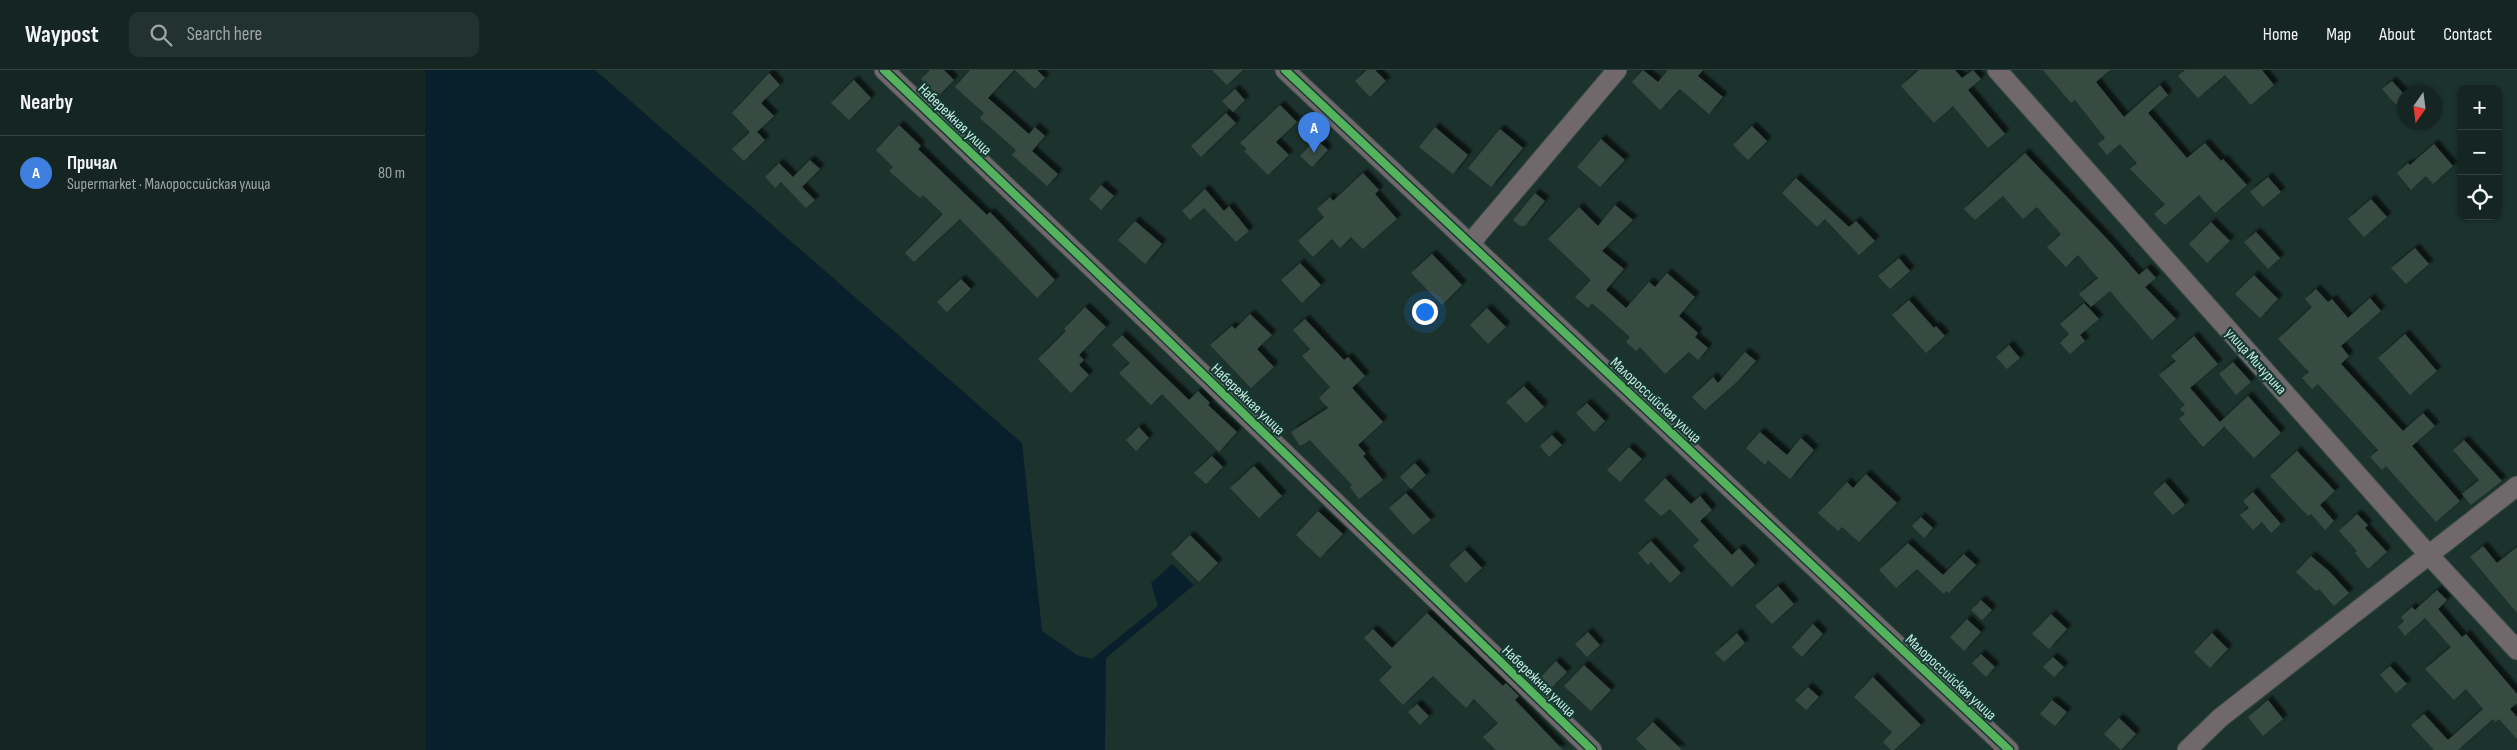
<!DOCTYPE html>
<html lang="en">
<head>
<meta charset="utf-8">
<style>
  body { margin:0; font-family:"Sofia Sans Condensed",sans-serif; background:#22322f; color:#f1f3f6 }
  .controls { position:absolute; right:15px; top:15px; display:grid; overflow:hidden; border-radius:10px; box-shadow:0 1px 4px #0004 }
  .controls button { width:45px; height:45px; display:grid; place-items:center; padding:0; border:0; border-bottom:1px solid #344340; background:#152622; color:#f1f3f6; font:25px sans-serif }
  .compass { position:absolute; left:1972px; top:15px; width:45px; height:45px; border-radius:50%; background:#152622; box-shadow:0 1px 4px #0004; rotate:194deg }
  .you { position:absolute; left:999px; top:241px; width:18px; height:18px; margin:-12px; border:4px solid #fff; border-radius:50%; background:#1a73e8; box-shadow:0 0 0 8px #1a73e833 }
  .badge { display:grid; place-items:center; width:32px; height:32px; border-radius:50%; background:#8baaa2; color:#fff; font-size:16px; font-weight:700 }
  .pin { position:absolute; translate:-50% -41px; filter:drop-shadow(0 1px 2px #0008) }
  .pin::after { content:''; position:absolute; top:26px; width:18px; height:15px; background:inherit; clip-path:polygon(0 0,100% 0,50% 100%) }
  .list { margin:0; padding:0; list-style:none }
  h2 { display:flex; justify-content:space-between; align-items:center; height:65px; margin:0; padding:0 20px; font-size:21px }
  h2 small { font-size:16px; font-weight:400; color:#9da5a5 }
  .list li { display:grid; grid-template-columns:32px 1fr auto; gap:15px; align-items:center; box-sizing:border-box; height:75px; padding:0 20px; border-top:1px solid #344340 }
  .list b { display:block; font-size:19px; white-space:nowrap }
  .list p { margin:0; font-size:16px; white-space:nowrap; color:#9da5a5 }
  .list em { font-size:16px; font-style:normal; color:#9da5a5 }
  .icon { flex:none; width:28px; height:28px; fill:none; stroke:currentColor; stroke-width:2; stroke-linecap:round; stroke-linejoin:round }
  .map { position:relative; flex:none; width:2092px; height:680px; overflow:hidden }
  header { display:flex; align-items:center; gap:30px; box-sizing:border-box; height:70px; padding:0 25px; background:#152622; border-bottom:1px solid #344340 }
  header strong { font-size:24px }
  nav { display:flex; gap:28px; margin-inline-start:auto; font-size:18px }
  .search { width:350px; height:45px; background:#22322f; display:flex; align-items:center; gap:12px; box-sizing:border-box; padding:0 18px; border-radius:10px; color:#9da5a5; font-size:19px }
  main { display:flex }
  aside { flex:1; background:#152622 }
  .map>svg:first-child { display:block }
  .water { fill:#07202c }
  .building { fill:#374b43; filter:url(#shadow) }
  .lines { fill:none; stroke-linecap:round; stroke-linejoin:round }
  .minor-casing { stroke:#394e49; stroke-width:21 }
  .minor { stroke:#70686b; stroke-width:19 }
  .cycleway-casing { stroke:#143a32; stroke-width:11 }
  .cycleway { stroke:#56b35d; stroke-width:8 }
  .labels { text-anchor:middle; stroke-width:4.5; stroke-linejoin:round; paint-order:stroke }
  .street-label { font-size:15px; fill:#c7eae1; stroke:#143a32 }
</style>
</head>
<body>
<header>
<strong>Waypost</strong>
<div class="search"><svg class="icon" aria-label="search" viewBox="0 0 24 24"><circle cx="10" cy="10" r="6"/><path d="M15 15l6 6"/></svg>Search here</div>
<nav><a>Home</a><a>Map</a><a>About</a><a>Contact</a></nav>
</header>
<main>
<aside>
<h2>Nearby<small></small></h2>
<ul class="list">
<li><span class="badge" style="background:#3f7fe0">A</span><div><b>Причал</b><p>Supermarket · Малороссийская улица</p></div><em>80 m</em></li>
</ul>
</aside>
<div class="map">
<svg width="2092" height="680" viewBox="0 0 2092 680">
  <defs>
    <filter id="shadow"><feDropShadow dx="4.5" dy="-4.5" stdDeviation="1" flood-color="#0009"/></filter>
  </defs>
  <rect width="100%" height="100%" fill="#1c322d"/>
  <path class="water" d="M0 0H170L597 373 617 561 652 585 667 589 733 536 726 513 747 494 769 515 681 588 680 680H0Z"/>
  <path class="building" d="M505 0H519L529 10 513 26 496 9Z
    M545 0H589L563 28 604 64 610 57 620 66 607 81 633 104 622 116 587 85 591 80 555 48 559 43 530 17Z
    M590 0H612L620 8 610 19Z
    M787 0H818L802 15Z
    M942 0H950L961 11 945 27 930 11Z
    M1218 0 1233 12 1243 0H1278L1273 6 1298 27 1284 44 1255 19 1235 40 1207 12Z
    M1494 0H1530L1537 8 1548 0 1556 9 1543 20 1580 64 1563 78 1528 36 1509 53 1476 16Z
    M1618 0H1685L1671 12 1699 47 1735 15 1743 25 1723 43 1762 88 1780 73 1796 91 1798 89 1822 115 1790 143 1774 125 1740 155 1729 144 1740 134 1705 99 1712 93 1695 74 1682 85 1673 74 1680 68 1650 30 1646 33Z
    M1760 0H1837L1849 15 1826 35 1800 5 1773 28 1753 6Z
    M344 3 355 15 336 33 349 46 332 62 340 70 319 91 307 79 325 62 307 43Z
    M429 10 446 28 424 50 406 33Z
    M1967 11 1980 25 1971 35 1957 19Z
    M810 19 820 30 808 42 797 31Z
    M855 35 872 52 851 72 864 85 843 105 819 81 822 79 815 73Z
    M801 43 811 53 776 87 766 76Z
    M474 55 496 76 493 79 562 145 565 142 630 210 612 228 535 149 489 192 480 183 518 144 498 125 495 128 464 101 468 97 451 80Z
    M1327 56 1342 71 1323 90 1308 75Z
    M1010 57 1043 85 1028 104 994 77Z
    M1075 59 1098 78 1066 117 1043 98Z
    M891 69 903 80 887 97 875 86Z
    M1176 69 1200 90 1175 117 1152 97Z
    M2009 74 2028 96 2008 114 2001 106 1986 120 1972 103 1983 93 1985 95Z
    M1600 83 1686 173 1714 205 1722 198 1731 208 1720 217 1751 249 1727 270 1685 221 1666 237 1654 224 1673 208 1653 185 1641 197 1622 177 1636 164 1612 137 1598 149 1578 126 1550 150 1539 139Z
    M385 90 395 99 377 117 390 130 381 138 356 112 350 118 340 107 354 93 368 107Z
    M938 103 954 120 950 124 972 149 938 179 926 167 915 178 907 169 888 187 873 171 899 147 892 139 905 127 908 131Z
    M1843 107 1856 122 1838 137 1825 122Z
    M1371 108 1424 157 1431 151 1450 171 1434 185 1400 149 1392 157 1357 123Z
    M676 115 689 126 676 140 664 129Z
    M780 119 799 141 804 136 824 161 811 172 779 138 765 150 757 141Z
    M1110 123 1120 131 1100 156H1095L1088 150Z
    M1946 129 1962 147 1939 167 1923 149Z
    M1190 135 1208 150 1177 181 1199 199 1181 220 1201 238 1224 212 1230 217 1242 203 1270 227 1254 246 1273 263 1270 267 1283 278 1273 290 1264 282 1240 304 1215 277 1211 281 1201 272 1205 267 1167 233 1163 238 1150 227 1166 210 1123 169 1154 137 1173 156Z
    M710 151 737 174 720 194 693 170Z
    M1786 152 1805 171 1782 193 1764 174Z
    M1831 162 1855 188 1843 199 1819 172Z
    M1990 178 2004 194 1981 214 1966 198Z
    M1007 184 1037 215 1017 235 986 203Z
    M1474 188 1485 201 1465 219 1453 206Z
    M875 193 896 215 877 233 856 210Z
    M1829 205 1853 229 1835 248 1810 224Z
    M536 209 546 219 522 242 512 232Z
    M1891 219 1903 232 1907 229 1923 248 1945 228 1956 241 1916 276 1924 286 1916 294 1978 361 1998 343 2010 356 1987 376 2035 431 2011 452 1961 396 1957 400 1945 387 1953 380 1893 314 1887 319 1877 308 1884 302 1853 269 1887 237 1880 229Z
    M1484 230 1509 258 1511 256 1520 266 1501 283 1467 245Z
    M1659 233 1674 249 1655 265 1660 271 1645 284 1635 273 1644 264 1635 254Z
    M660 237 681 257 654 285 659 290 654 295 664 305 646 323 613 289 641 261 639 259Z
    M1062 238 1081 257 1063 274 1045 255Z
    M825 244 847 265 832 279 849 297 826 318 785 275 807 256 810 259Z
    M880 249 919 290 923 287 940 306 927 318 958 352 933 375 941 384 938 386 958 410 934 429 925 417 927 415 885 370 875 376 866 362 903 338 894 328 905 317 877 286 885 279 868 260Z
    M1980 264 2012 301 1985 325 1953 288Z
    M697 265 764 330 773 321 785 333 783 335 812 362 794 382 737 324 726 335 694 303 705 293 687 275Z
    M1769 266 1793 294 1765 318 1795 352 1823 326 1856 363 1829 388 1797 354 1799 357 1778 377 1754 349 1760 344 1755 339 1760 335 1734 305 1751 291 1746 286Z
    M1584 275 1595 288 1582 299 1571 287Z
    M1320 282 1331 291 1313 311 1280 340 1267 327 1288 307 1293 313Z
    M1808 292 1826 312 1811 325 1794 304Z
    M1099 316 1119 337 1101 353 1081 332Z
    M1162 333 1180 351 1169 362 1151 343Z
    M714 357 724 368 711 381 701 370Z
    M1335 362 1362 385 1376 368 1389 380 1365 409 1343 390 1340 395 1321 378Z
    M1127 365 1137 375 1124 387 1115 376Z
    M2039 370 2077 411 2046 435 2037 424 2054 410 2028 380Z
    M1204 377 1217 389 1195 412 1182 400Z
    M1872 381 1910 421 1895 435 1909 451 1900 460 1886 444 1883 446 1845 406Z
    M787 386 798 397 781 414 769 403Z
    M990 393 1001 405 986 419 975 407Z
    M829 396 857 426 834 448 805 418Z
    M1441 404 1472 433 1434 472 1417 457 1413 461 1393 443 1422 412 1428 418Z
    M1240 408 1266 434 1275 426 1287 440 1275 451 1307 485 1314 478 1330 495 1307 517 1268 476 1274 470 1245 439 1236 446 1219 430Z
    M1740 412 1760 435 1748 445 1728 423Z
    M1828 422 1856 454 1846 463 1837 452 1828 460 1815 445 1824 438 1818 431Z
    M981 423 1006 450 988 465 964 438Z
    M893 441 918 464 895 488 871 465Z
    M1932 444 1943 455 1940 458 1962 482 1943 499 1930 483 1932 481 1914 461Z
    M1496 447 1508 458 1499 468 1487 456Z
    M765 465 793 493 774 512 746 484Z
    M1226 471 1256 503 1245 513 1226 492 1223 495 1213 483Z
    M1483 473 1518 505 1539 484 1551 495 1524 523 1521 521 1519 524 1492 499 1471 518 1454 500Z
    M2058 476 2072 493 2092 477V543L2045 487Z
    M1040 480 1057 498 1041 513 1024 495Z
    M1886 486 1905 502 1924 523 1909 536 1894 519 1891 521 1871 502Z
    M1353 516 1369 534 1347 554 1330 536Z
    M2012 520 2022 530 2013 539 2037 567 2041 564 2092 624V633L2085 639 2092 647V669L2074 649 2070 652 2068 649 2033 680H2009L1986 655 1999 644 2023 670 2058 639 2041 619 2029 630 2000 599 2026 577 2000 548 1980 566 1973 557 1979 551 1976 547 1987 537 1990 540Z
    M1556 530 1567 540 1557 550 1546 540Z
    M1002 543 1078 616 1081 613 1094 626 1090 630 1138 680H1071L1058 667 1073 653 1049 629 1041 638 1008 606 978 635 954 610 967 597 939 568 948 559 967 578Z
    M1626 544 1642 559 1624 579 1607 564Z
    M1542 549 1556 562 1539 581 1525 567Z
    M1388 554 1398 564 1377 587 1367 577Z
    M1163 562 1175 575 1162 587 1150 574Z
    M1312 563 1320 573 1299 592 1290 583Z
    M1787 563 1803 579 1785 598 1769 582Z
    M1556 584 1570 597 1561 607 1547 593Z
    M1628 587 1639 597 1629 607 1618 597Z
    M1131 591 1142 602 1125 619 1114 609Z
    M1159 595 1186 620 1166 641 1139 616Z
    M1965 596 1982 614 1971 623 1955 605Z
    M1448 607 1496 655 1469 680H1466L1458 672 1467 662 1429 627Z
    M1383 617 1394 627 1381 640 1370 630Z
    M1627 630 1642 642 1630 656 1615 644Z
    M1843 630 1858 649 1838 666 1823 647Z
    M992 634 1004 646 995 655 983 642Z
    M1694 648 1711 664 1696 680 1679 664Z
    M1228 652 1257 680H1222L1211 669Z"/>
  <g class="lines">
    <g class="minor-casing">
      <path id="minor" d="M459 0 729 257 1167 680
        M860 0 1584 680
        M1572 0 2003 484 2092 580
        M1046 175 1053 164 1192 0
        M1762 680 1795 648 2092 416"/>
    </g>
    <use href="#minor" class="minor"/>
    <g class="cycleway-casing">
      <path id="cycleway" d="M459 0 729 257 1167 680
        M860 0 1584 680"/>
    </g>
    <use href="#cycleway" class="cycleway"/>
  </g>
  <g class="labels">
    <g class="street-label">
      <text transform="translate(530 49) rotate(44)" y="5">Набережная улица</text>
      <text transform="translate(1831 291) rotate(48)" y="5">улица Мичурина</text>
      <text transform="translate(823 329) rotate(44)" y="5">Набережная улица</text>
      <text transform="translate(1231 330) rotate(43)" y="5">Малороссийская улица</text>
      <text transform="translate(1526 607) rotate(43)" y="5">Малороссийская улица</text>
      <text transform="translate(1114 611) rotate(44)" y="5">Набережная улица</text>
    </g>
  </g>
</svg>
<div class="controls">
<button>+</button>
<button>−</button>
<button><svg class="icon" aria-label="locate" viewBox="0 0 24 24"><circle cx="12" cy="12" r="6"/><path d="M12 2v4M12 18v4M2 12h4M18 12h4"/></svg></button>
</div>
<svg class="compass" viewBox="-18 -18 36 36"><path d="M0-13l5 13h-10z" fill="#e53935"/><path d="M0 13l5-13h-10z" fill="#9da5a5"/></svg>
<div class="you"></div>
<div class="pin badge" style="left:889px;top:83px;background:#3f7fe0">A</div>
</div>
</main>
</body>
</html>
